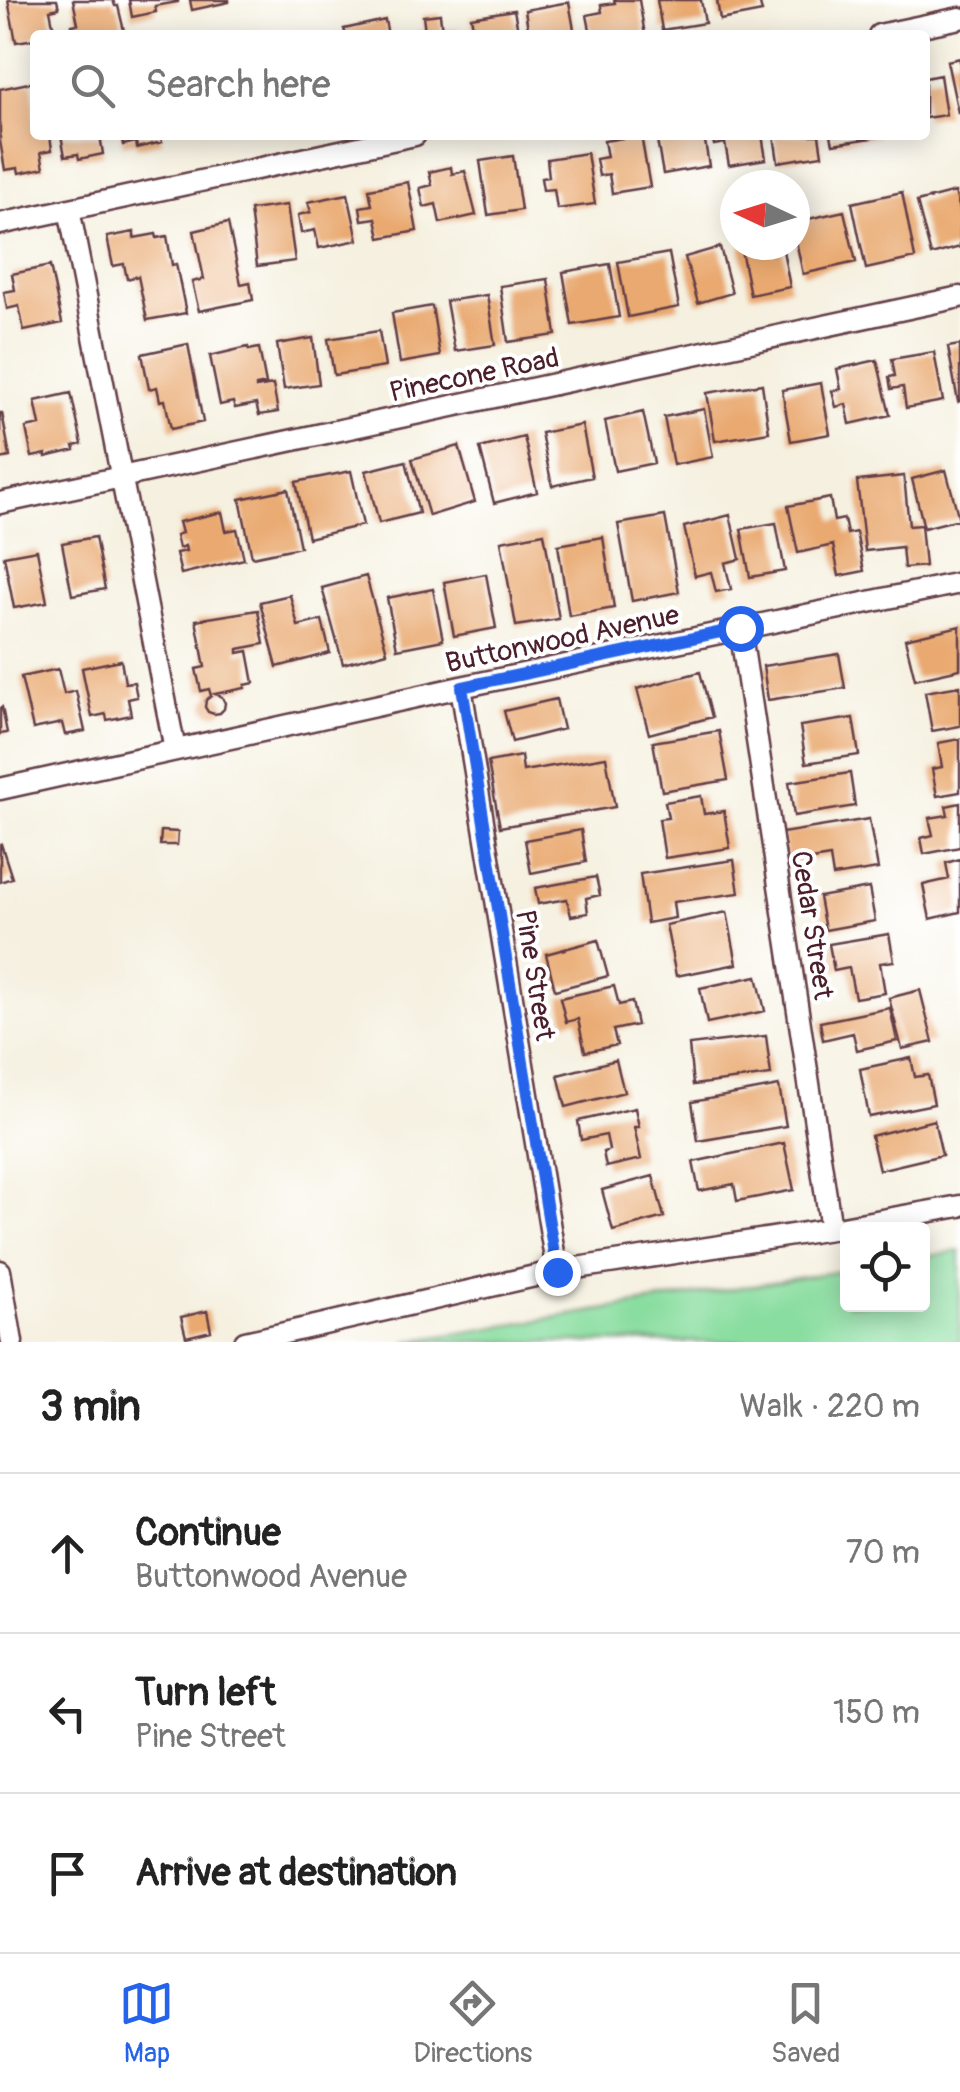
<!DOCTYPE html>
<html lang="en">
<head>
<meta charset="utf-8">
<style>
  body { margin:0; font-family:Pangolin,sans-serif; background:#f2f2f2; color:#222 }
  .controls { position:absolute; right:30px; bottom:30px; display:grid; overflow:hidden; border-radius:10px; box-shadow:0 5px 25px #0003 }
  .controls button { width:90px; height:90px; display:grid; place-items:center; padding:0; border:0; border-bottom:2px solid #e0e0e0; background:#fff; color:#222; font:50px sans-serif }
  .compass { position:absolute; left:720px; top:170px; width:90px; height:90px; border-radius:50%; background:#fff; box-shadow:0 5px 25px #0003; rotate:274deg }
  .stop { position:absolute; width:30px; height:30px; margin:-22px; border:8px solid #2563eb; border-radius:50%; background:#fff }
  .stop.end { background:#2563eb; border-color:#fff; box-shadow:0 2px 10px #0008 }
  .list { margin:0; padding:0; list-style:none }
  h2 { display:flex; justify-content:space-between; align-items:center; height:130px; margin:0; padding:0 40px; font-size:42px }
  h2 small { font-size:32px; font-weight:400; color:#767676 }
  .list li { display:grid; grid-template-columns:65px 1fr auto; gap:30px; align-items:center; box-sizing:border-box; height:160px; padding:0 40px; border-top:2px solid #e0e0e0 }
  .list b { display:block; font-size:38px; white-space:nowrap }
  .list p { margin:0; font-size:32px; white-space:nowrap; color:#767676 }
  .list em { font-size:32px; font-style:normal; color:#767676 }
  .icon { flex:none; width:55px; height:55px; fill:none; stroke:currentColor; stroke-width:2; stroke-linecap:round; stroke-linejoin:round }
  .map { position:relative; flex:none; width:960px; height:1342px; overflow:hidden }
  .search { position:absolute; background:#fff; box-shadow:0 5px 25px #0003; left:30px; right:30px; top:30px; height:110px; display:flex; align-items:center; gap:25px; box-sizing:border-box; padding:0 35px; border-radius:10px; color:#767676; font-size:38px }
  .sheet { height:610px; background:#fff }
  nav { display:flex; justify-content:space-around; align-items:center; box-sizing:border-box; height:140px; border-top:2px solid #e0e0e0; background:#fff; font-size:28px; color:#767676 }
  nav a { display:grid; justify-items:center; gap:5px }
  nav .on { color:#2563eb }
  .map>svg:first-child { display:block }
  .green { fill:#88dd9f; stroke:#697e65; stroke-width:2.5 }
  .building { fill:#e9a970 }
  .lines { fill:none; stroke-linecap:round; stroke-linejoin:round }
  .minor-casing { stroke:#643e46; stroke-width:25 }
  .minor { stroke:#fff; stroke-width:20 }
  .route { stroke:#2563eb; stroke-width:12 }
  .labels { text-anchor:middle; stroke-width:8; stroke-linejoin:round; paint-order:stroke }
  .street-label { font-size:28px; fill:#4a1f2b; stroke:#fff }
</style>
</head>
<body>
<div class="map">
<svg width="960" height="1342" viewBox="0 0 960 1342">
  <rect width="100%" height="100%" fill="#fff"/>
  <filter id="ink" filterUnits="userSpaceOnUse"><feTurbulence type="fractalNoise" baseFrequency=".01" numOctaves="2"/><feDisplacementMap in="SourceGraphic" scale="20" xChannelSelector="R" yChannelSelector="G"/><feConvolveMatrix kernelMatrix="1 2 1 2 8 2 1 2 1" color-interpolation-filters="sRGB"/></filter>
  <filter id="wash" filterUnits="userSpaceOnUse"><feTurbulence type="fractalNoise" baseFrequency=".0048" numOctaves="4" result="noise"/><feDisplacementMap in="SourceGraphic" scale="40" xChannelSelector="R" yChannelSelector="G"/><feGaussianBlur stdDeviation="2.25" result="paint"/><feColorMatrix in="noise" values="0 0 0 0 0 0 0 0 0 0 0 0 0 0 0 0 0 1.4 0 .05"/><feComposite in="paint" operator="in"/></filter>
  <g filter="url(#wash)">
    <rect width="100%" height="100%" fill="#f5f0df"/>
    <path class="green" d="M960 1251V1342H405L847 1270 848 1304H922L923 1257Z"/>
    <g id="blocks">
      <path class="building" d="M8 0H57L59 8 50 10 55 35H35V39L16 42Z
        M73 0H113L115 6H118L125 35H74L72 25 78 24Z
        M129 0H178V2L155 6 156 12 132 17Z
        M190 0H229V2L192 10Z
        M614 0H639L645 35H591L587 15 602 12 601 5 615 3Z
        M657 0H701L705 23 662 30Z
        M717 0H759L762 12 720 20Z
        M569 2 575 35H529L525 10Z
        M514 10 519 35H475L471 17Z
        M440 14 442 31 458 29 459 35H413V33L425 31 423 16Z
        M385 20 388 35H346L344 29Z
        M960 58V113H958L947 61Z
        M940 75 946 115 925 118V78Z
        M33 82 35 135H50L52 150 41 152 44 168 19 173 18 168 5 170 0 141V89Z
        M61 135H100L103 154 79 159 78 154 65 156Z
        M121 135H160L162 142 137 148 136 142 123 145Z
        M641 135 650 187 612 193 609 174 599 176 596 159 607 157 604 141Z
        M656 135H704L709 166 663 174Z
        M712 135H762L766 159 729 165 725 143 714 145Z
        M774 135H819L822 155 778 162Z
        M831 135H877L878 137 833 144Z
        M587 153 595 204 557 209 554 189 543 190 541 178 549 177 547 159Z
        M513 156 521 210 488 215 480 161Z
        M451 167 452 174 465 171 476 215 440 223 436 204 424 207 420 188 432 185 429 172Z
        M408 182 417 231 380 238 376 218 362 220 360 207 372 205 369 189Z
        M902 192 915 258 866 269 852 203Z
        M955 192 960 210V247L931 255 917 202Z
        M348 194 358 240 319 248 315 230 301 233 298 215 311 212 308 202Z
        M287 205 295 261 257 266 250 210Z
        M844 211 856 262 803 274 795 236V222Z
        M228 223 241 284 250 282 253 300 199 311 192 282 204 279 194 231Z
        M134 232V238L156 234 157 238 167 236 172 265 176 264 186 313 147 320 138 276 127 279 124 264 113 266 107 237Z
        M740 245H782L790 287 750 295Z
        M720 247 732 293 698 303 685 257Z
        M669 253 679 307 628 317 618 262Z
        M610 264 619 317 572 325 563 272Z
        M50 266 62 323 24 331 19 306 7 309 4 292 15 290 12 274Z
        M548 279 556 335 508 342 500 286Z
        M487 295 495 345 455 351 446 301Z
        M432 306 440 356 400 363 392 313Z
        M379 331 385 367 334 375 328 339Z
        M313 338 319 384 284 389 277 344Z
        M188 344 203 422 171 429 165 400 160 401 157 387 149 389 142 354Z
        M960 345V401L958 402 948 347Z
        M248 347 249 350 259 348 266 384 256 386V388L273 385 278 412 259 415 256 404 235 408 233 402 220 405 210 356Z
        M934 352 943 401 906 408 903 387 891 389 889 377 895 376 892 359Z
        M877 360 890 415 850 424 846 404 836 407 832 391 841 389 837 369Z
        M821 383 830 434 791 441 782 390Z
        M762 384 769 432 715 441 707 393Z
        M71 393 82 444 74 446 75 450 46 457V454L32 457 26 428 40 425 35 401Z
        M704 409 713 457 673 465 664 417Z
        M643 412 654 463 615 471 605 421Z
        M0 413H2L10 457 0 459Z
        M582 425 592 477 552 486 541 433Z
        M524 437 537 492 494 503 480 448Z
        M459 446 475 502 429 516 412 459Z
        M406 461 419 513 379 523 366 471Z
        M946 470 959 519 924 528 912 479Z
        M351 471 363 525 308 538 296 482Z
        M904 476 909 526 921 525 925 566 904 568 902 547 865 551 857 481Z
        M288 489 300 547 252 557 240 499Z
        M830 498 834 521 844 519 847 534 856 532 864 571 839 576 833 545 798 553 788 506Z
        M222 512 226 531 237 529 244 559 181 574 176 553 186 551 185 546 179 548 176 535 182 533 179 522Z
        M730 515 740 559 725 563 731 589 716 592 711 572 695 576 684 527Z
        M665 516 679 592 632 601 618 524Z
        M776 523 785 571 750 577 741 529Z
        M544 533 559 619 516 626 501 541Z
        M95 537 105 589 72 595 62 543Z
        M603 537 614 608 569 616 558 545Z
        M37 550 47 602 14 608 4 556Z
        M486 574 496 628 454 636 444 582Z
        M366 576 387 652 343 664 322 588Z
        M433 589 443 640 397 649 387 598Z
        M290 595 298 626 322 620 330 653 277 667 260 602Z
        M258 610 264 644 238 649V653L248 651 254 683 245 685V688L215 694 222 697 225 703 224 709 220 713 214 714 208 712 205 707 206 700 211 696 209 689 201 691 196 669 205 667 196 620Z
        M960 626V669L915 679 905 639Z
        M839 654 845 688 768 700 763 666Z
        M121 660 125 683 134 682 137 697 128 699 131 715 107 720 106 714 92 717 82 668Z
        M58 669 64 694 76 691 85 731 65 735 62 723 33 729 21 677Z
        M700 672 712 717 649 734 637 689Z
        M960 686V726L932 731 925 692Z
        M556 699 563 729 512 742 504 711Z
        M2 707 7 733 0 734V708Z
        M853 718 859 755 806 763 800 726Z
        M719 731 728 780 662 791 653 742Z
        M960 739V792L937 796 932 769 942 767 938 743Z
        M521 756 523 771 606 757 615 807 500 827 488 762Z
        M850 773 855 806 794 816 789 782Z
        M701 796 704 814 724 811 730 848 665 858 659 819 668 818 665 802Z
        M960 803V847L924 854 921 838 933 835 929 818 948 815 946 806Z
        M869 819 878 869 833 876 830 857 787 864 782 833Z
        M581 830 586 862 531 873 525 840Z
        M161 831 178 832 177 845H160Z
        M1 844 12 878 0 882V845Z
        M960 859V912L930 919 923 885 949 879 946 863Z
        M734 860 739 893 673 902 675 918 647 923 640 874Z
        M596 877 600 895 586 898 588 913 571 916 567 899 538 904 535 888Z
        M869 888 875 921 825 930 819 897Z
        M727 912 737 964 676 976 666 925Z
        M889 934 894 961 880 963 885 993 855 998 849 968 834 971 829 944Z
        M598 940 608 976 555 990 546 954Z
        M757 976 765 1011 707 1023 700 988Z
        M614 986 619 1005 632 1002 637 1025 613 1030 617 1045 585 1052 578 1019 566 1022 560 998Z
        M920 990 933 1042 902 1049 889 998Z
        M890 1008 897 1041 857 1050 853 1033 823 1040 820 1022Z
        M766 1036 771 1075 693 1085 689 1045Z
        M911 1058 915 1077 928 1075 934 1104 869 1117 860 1069Z
        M616 1060 624 1092 566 1107 558 1075Z
        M779 1086 786 1126 698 1141 692 1102Z
        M635 1108 639 1127H634L641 1159 606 1167 603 1152 609 1150 606 1135 581 1140 578 1121Z
        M934 1120 942 1155 879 1170 871 1136Z
        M784 1143 794 1190 737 1201 734 1184 699 1191 693 1162Z
        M653 1176 664 1217 613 1231 602 1190Z
        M207 1311 211 1331 186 1337 181 1317Z"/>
    </g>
  </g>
  <g filter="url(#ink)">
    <use href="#blocks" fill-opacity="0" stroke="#643e46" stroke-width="2.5"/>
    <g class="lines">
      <g class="minor-casing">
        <path id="minor" d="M879 35 960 18
          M69 209 175 750
          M0 224 415 135
          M0 503 960 297
          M740 628 831 1229
          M461 687 557 1271
          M0 789 461 687 960 583
          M0 1271 12 1342
          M245 1342 557 1271 831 1229 960 1206"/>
      </g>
      <use href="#minor" class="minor"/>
    </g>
  </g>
  <g class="lines" filter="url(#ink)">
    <path class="route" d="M557 1272 462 687 740 628"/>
  </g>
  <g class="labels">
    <g class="street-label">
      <text transform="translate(474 374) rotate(-12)" y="10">Pinecone Road</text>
      <text transform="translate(562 638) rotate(-12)" y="10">Buttonwood Avenue</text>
      <text transform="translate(813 925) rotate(81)" y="10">Cedar Street</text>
      <text transform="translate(536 975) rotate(81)" y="10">Pine Street</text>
    </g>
  </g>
</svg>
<div class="controls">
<button><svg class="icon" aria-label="locate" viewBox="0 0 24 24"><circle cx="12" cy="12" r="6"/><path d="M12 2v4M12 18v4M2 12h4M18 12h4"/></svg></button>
</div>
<svg class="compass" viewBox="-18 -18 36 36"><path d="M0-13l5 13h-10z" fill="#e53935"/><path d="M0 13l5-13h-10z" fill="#767676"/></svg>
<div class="stop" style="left:740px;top:628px"></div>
<div class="stop end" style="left:557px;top:1272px"></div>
<div class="search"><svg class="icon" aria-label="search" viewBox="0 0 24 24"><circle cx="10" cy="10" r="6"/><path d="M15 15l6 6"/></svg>Search here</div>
</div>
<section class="sheet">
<h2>3 min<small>Walk · 220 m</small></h2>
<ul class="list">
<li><svg class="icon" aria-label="ahead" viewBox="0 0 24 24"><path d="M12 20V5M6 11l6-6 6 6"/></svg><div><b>Continue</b><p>Buttonwood Avenue</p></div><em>70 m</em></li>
<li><svg class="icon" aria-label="left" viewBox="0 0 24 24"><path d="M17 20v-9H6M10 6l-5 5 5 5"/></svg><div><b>Turn left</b><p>Pine Street</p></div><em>150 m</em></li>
<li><svg class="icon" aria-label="arrive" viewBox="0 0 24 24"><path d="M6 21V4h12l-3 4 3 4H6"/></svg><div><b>Arrive at destination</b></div></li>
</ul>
</section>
<nav>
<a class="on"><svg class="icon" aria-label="map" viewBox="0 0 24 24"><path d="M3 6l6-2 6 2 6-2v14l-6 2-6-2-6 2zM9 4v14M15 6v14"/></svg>Map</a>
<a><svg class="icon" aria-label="directions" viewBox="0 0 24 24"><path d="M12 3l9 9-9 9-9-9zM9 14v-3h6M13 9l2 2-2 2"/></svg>Directions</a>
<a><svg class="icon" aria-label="saved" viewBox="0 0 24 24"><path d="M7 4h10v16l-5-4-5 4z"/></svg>Saved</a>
</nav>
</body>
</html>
